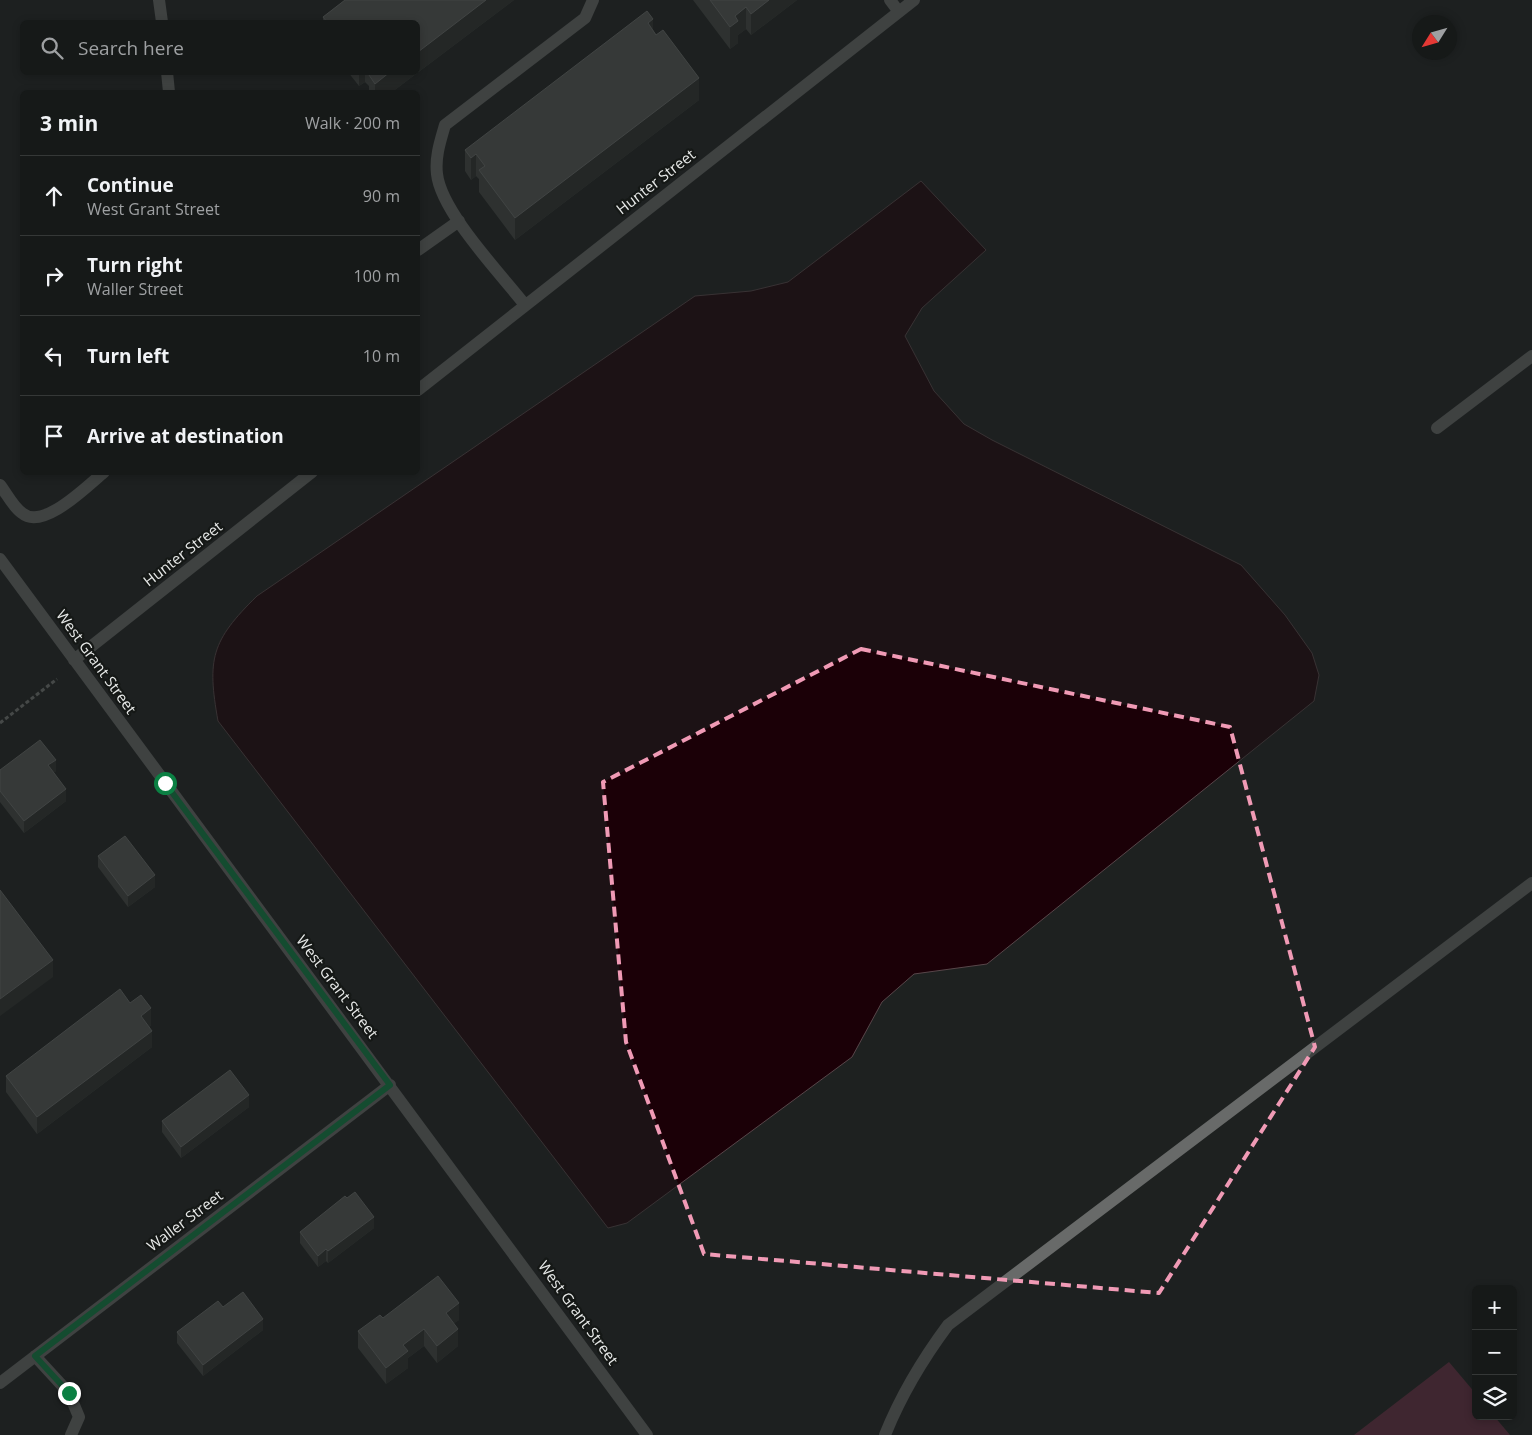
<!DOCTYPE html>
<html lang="en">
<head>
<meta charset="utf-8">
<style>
  body { margin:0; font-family:"Open Sans",sans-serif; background:#232625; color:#f1f3f6 }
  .controls { position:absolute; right:15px; bottom:15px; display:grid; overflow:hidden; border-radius:8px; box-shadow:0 2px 8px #0003 }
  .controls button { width:45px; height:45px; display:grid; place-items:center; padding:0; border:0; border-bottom:1px solid #353837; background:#161918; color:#f1f3f6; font:25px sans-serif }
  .compass { position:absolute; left:1412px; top:15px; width:45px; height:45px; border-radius:50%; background:#161918; box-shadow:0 2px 8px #0003; rotate:233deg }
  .stop { position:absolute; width:15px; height:15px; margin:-11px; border:4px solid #0b8043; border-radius:50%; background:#fff }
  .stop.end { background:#0b8043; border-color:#fff; box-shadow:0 1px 5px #0008 }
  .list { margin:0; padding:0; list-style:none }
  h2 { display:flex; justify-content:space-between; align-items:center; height:65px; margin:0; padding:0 20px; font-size:21px }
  h2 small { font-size:16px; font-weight:400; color:#9ea0a2 }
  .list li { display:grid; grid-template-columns:32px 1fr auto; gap:15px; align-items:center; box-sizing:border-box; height:80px; padding:0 20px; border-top:1px solid #353837 }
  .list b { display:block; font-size:19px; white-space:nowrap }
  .list p { margin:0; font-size:16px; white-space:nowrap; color:#9ea0a2 }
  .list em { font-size:16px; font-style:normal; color:#9ea0a2 }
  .icon { flex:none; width:28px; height:28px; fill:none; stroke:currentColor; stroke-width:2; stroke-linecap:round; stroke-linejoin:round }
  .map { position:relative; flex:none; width:1532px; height:1435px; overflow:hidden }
  .search { position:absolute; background:#161918; box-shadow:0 2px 8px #0003; left:20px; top:20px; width:400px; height:55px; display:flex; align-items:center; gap:12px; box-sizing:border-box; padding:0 18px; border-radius:8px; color:#9ea0a2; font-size:19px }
  .panel { position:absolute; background:#161918; box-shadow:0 2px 8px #0003; left:20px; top:90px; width:400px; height:385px; border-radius:8px }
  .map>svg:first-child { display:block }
  .green { fill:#692e43 }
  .water { fill:#1b0007; stroke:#58464a }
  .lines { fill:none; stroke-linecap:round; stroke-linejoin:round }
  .path { stroke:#757877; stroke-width:3; stroke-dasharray:4 2.5; stroke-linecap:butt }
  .minor { stroke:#686a69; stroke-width:12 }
  .wall { fill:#434644 }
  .shaded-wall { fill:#2d302e }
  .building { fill:#555856; stroke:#6c6e6d }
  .route { stroke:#0b8043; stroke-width:6 }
  .marked { fill:none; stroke:#f09ab5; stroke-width:4; stroke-dasharray:10 6; stroke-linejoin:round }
  .labels { text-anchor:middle; stroke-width:4.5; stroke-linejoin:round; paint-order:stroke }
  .street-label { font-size:15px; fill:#e7e9e8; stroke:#151816 }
</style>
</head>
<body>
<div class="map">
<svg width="1532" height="1435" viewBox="0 0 1532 1435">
  <rect width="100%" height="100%" fill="#1e2120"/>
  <path class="green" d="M1449 1362 1476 1394V1416H1494L1510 1435H1354Z"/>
  <path class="water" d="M921 181 986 250 922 308 905 336 934 391 964 424 992 440 1241 565 1285 615 1312 653 1319 675 1314 701 987 964 914 974 882 1002 852 1057 627 1223 608 1228 218 721C207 659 211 641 257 596L695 296 751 291 788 282Z"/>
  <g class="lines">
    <path class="path" d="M0 723 57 679"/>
    <path class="minor" d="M159 0 162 22
      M890 0 899 12
      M167 72 169 92
      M418 250 459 221
      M525 305C501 274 441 212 437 174 435 157 440 142 445 125L585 18 593 0
      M418 390 914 0
      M1437 428 1532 356
      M0 485C7 494 13 507 22 513 43 531 87 486 104 472
      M0 559 647 1435
      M74 660 312 472
      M35 1356 69 1393 79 1417 71 1435
      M0 1383 390 1085
      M885 1435C901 1395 922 1360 948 1325L1532 883"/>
  </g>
  <path class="wall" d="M345 0H514L392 92H369V86L365 82 359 86 348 72H418V22H323V17Z
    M693 0H797L751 35 746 29 738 35V43L730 49Z
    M653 30 699 100 515 240 479 192V179L476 176 471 180 465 171V150Z
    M0 770 56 771 53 773 66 801 24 833 0 802Z
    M98 856 155 887 128 907 98 867Z
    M130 1003 151 1025 149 1027 152 1047 37 1134 6 1092V1076Z
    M249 1107 181 1158 162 1132V1121Z
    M374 1228 328 1263 326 1261 318 1267 300 1243V1232Z
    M223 1307 263 1330 203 1376 177 1343V1332Z
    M459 1320 454 1323 458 1346 437 1363 424 1346 408 1358V1368L386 1384 358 1348V1331Z"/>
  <path class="shaded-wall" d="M486 0H514L392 92H375V84L390 72H418V52Z
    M769 0H797L751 35V14Z
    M746 7V29L738 35V43L730 49V27L735 16Z
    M653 19V41L648 23Z
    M359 72H365V82L359 86Z
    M699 78V100L515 240V218Z
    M476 154V176L471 180V158Z
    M56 760V771L48 777V765Z
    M66 789V801L24 833V821Z
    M155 875V887L128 907V896Z
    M53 960V977L0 1016V999Z
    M151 1008V1025L141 1033V1016Z
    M152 1031V1047L37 1134V1117Z
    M249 1095V1107L181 1158V1147Z
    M374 1217V1228L328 1263V1251Z
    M326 1249V1261L318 1267V1256Z
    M459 1303V1320L446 1329V1313Z
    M263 1319V1330L203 1376V1365Z
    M424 1329V1346L408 1358V1368L386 1384V1368L403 1345Z
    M458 1329V1346L437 1363V1346Z"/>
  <path class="building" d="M345 0H486L418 52V22H327L323 17Z
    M710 0H769L751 14 746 7 735 16 738 21 730 27Z
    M647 11 653 19 648 23 656 35 663 30 699 78 515 218 479 170 485 166 476 154 471 158 465 150Z
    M372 72H390L375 84 369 75Z
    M40 740 56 760 48 765 66 789 24 821 0 791V770Z
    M125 836 155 875 128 896 98 856Z
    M0 890 53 960 0 999Z
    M120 989 130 1003 141 995 151 1008 141 1016 152 1031 37 1117 6 1076Z
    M230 1070 249 1095 181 1147 162 1121Z
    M355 1192 374 1217 328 1251 326 1249 318 1256 300 1232 345 1196 347 1198Z
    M438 1276 459 1303 446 1313 458 1329 437 1346 424 1329 403 1345 408 1351 386 1368 358 1331 380 1315 383 1318Z
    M243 1292 263 1319 203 1365 177 1332 218 1301 223 1307Z"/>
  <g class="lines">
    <path class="route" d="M69 1393 35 1356 390 1085 165 783"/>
  </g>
  <path d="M0 0H1532V1435H0ZM861 649 1230 727 1315 1047 1159 1293 704 1254 626 1042 603 782Z" fill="#1e2120" fill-opacity=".55" fill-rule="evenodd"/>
  <path class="marked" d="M861 649 1230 727 1315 1047 1159 1293 704 1254 626 1042 603 782Z"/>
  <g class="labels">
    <g class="street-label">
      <text transform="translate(656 182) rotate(-38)" y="5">Hunter Street</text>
      <text transform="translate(183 554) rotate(-38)" y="5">Hunter Street</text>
      <text transform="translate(96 662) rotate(54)" y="5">West Grant Street</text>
      <text transform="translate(337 987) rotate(53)" y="5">West Grant Street</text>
      <text transform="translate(185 1221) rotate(-37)" y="5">Waller Street</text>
      <text transform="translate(578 1313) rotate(54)" y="5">West Grant Street</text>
    </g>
  </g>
</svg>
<div class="controls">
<button>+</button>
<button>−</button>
<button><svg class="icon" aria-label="layers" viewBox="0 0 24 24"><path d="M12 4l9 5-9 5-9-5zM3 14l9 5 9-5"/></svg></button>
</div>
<svg class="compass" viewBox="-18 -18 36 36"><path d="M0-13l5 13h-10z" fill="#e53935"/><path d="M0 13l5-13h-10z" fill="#9ea0a2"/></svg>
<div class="stop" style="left:165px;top:783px"></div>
<div class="stop end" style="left:69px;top:1393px"></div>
<div class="search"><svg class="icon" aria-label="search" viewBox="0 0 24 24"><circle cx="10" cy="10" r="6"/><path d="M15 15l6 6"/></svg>Search here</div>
<section class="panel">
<h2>3 min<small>Walk · 200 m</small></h2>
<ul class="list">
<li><svg class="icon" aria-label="ahead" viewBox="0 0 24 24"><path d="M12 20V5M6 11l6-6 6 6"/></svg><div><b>Continue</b><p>West Grant Street</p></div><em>90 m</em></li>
<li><svg class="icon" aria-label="right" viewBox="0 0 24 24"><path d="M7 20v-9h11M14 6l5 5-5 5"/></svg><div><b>Turn right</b><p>Waller Street</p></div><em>100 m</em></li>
<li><svg class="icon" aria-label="left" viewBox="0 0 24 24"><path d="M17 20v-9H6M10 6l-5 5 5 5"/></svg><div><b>Turn left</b></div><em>10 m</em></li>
<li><svg class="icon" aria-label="arrive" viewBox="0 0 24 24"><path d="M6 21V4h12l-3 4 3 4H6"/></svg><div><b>Arrive at destination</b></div></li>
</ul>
</section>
</div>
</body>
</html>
